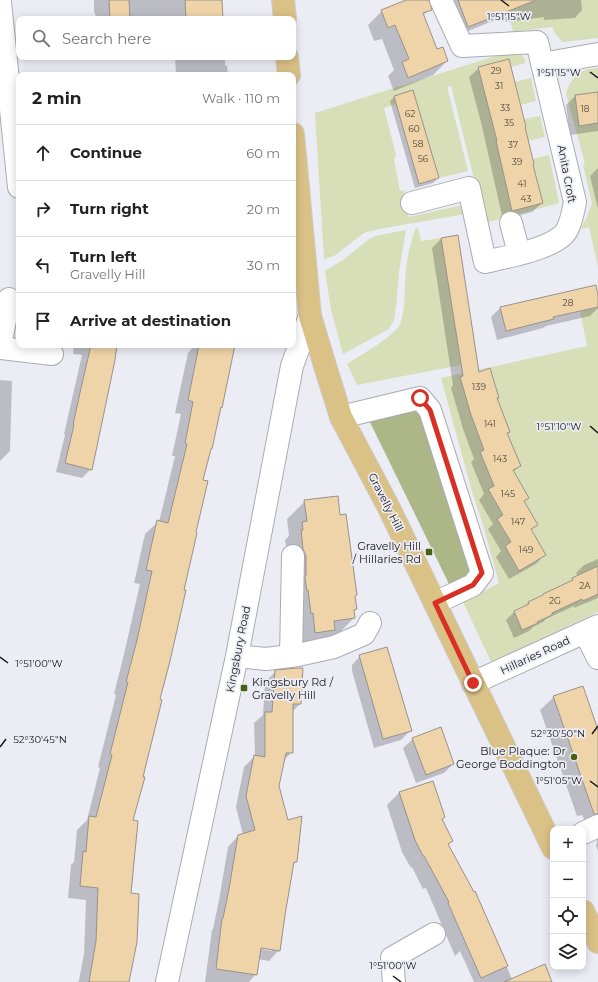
<!DOCTYPE html>
<html lang="en">
<head>
<meta charset="utf-8">
<style>
  body { margin:0; font-family:Montserrat,sans-serif; background:#f6f6f6; color:#222 }
  .controls { position:absolute; right:12px; bottom:12px; display:grid; overflow:hidden; border-radius:8px; box-shadow:0 2px 10px #0003 }
  .controls button { width:36px; height:36px; display:grid; place-items:center; padding:0; border:0; border-bottom:1px solid #e0e0e0; background:#fff; color:#222; font:20px sans-serif }
  .stop { position:absolute; width:12px; height:12px; margin:-9px; border:3px solid #d93025; border-radius:50%; background:#fff }
  .stop.end { background:#d93025; border-color:#fff; box-shadow:0 1px 4px #0008 }
  .list { margin:0; padding:0; list-style:none }
  h2 { display:flex; justify-content:space-between; align-items:center; height:52px; margin:0; padding:0 16px; font-size:17px }
  h2 small { font-size:13px; font-weight:400; color:#767676 }
  .list li { display:grid; grid-template-columns:26px 1fr auto; gap:12px; align-items:center; box-sizing:border-box; height:56px; padding:0 16px; border-top:1px solid #e0e0e0 }
  .list b { display:block; font-size:15px; white-space:nowrap }
  .list p { margin:0; font-size:13px; white-space:nowrap; color:#767676 }
  .list em { font-size:13px; font-style:normal; color:#767676 }
  .icon { flex:none; width:22px; height:22px; fill:none; stroke:currentColor; stroke-width:2; stroke-linecap:round; stroke-linejoin:round }
  .map { position:relative; flex:none; width:598px; height:982px; overflow:hidden }
  .search { position:absolute; background:#fff; box-shadow:0 2px 10px #0003; left:16px; top:16px; width:280px; height:44px; display:flex; align-items:center; gap:10px; box-sizing:border-box; padding:0 14px; border-radius:8px; color:#767676; font-size:15px }
  .panel { position:absolute; background:#fff; box-shadow:0 2px 10px #0003; left:16px; top:72px; width:280px; height:276px; border-radius:8px }
  .map>svg:first-child { display:block }
  .green { fill:#d7deb8; fill-rule:evenodd }
  .forest { fill:#adb686 }
  .shadow { fill:#0003; fill-rule:evenodd }
  .building { fill:#f0d4a9; stroke:#97928c }
  .lines { fill:none; stroke-linecap:round; stroke-linejoin:round }
  .minor-casing { stroke:#ababb3; stroke-width:24 }
  .major-casing { stroke:#cccccd; stroke-width:24 }
  .minor { stroke:#fff; stroke-width:22 }
  .major { stroke:#dac186; stroke-width:22 }
  .route { stroke:#d93025; stroke-width:5 }
  .ticks { fill:none; stroke:#18181b; stroke-width:1.5 }
  .poi-dot { fill:#486212; stroke:#ececf5; stroke-width:1.5 }
  .labels { text-anchor:middle; stroke-width:3.5; stroke-linejoin:round; paint-order:stroke }
  .number-label { font-size:9px; fill:#4e473e }
  .street-label { font-size:11px; fill:#18181b; stroke:#ececf5 }
  .poi-label { font-size:11px; fill:#18181b; stroke:#ececf5; text-anchor:end }
  .ticks-label { font-size:10px; text-anchor:middle; fill:#18181b; stroke:#ececf5; stroke-width:3.5; stroke-linejoin:round; paint-order:stroke }
</style>
</head>
<body>
<div class="map">
<svg width="598" height="982" viewBox="0 0 598 982">
  <rect width="100%" height="100%" fill="#ececf5"/>
  <path class="green" d="M505 0H598V38L563 42 556 35 552 27 513 32Z
    M508 52 520 53 524 58 526 63 511 67 515 82 531 78 536 101 521 105 518 96 496 134 526 127 524 119 540 116 545 137 528 141 504 172 534 164 533 159 549 155 559 203 485 223 451 86 447 87 468 171 439 178 413 90 394 96 396 104 384 108 396 155 394 160 400 191 404 190 409 217 463 205 465 214 374 230 364 233 334 256 324 259 315 113ZM535 172 539 188 509 195 505 180Z
    M598 68V267L589 227 581 229 587 217 592 203 583 165 585 164 566 94C571 76 580 69 598 68Z
    M418 228 421 241 441 238 461 365 357 385 347 364C361 355 390 339 399 326 406 315 404 285 406 271 407 256 411 243 415 229Z
    M406 230 399 272 396 307 394 320 389 329 343 354 331 310 325 271 343 260 369 239 375 236Z
    M598 307V612L491 662 463 602 499 583 483 525 473 495 441 378 587 346 580 311Z"/>
  <path class="forest" d="M417 405 474 571 450 586 367 416Z"/>
  <path class="shadow" d="M94 0H221L222 19H96L95 13H94Z
    M409 0H424L428 10 423 16 436 51 447 61 433 75 394 91 388 76 394 70 382 39 374 41 368 25 382 11Z
    M454 0H581L582 10 575 18 544 20V17L506 22 505 16 461 34 449 5Z
    M175 57H225V66L227 65 228 75H176Z
    M479 68 532 165 542 203 532 212 503 220 481 122 469 77Z
    M413 91 438 178 433 183 415 188 390 101 394 97Z
    M598 92V131L570 135 566 105 575 96Z
    M598 168V209L590 176Z
    M442 238 478 373 496 399 509 432 507 434 520 466 513 472 528 497 524 502 537 524 531 530 545 554 536 564 509 579 496 557 501 551 488 529 493 524 479 500 484 494 471 462 474 459 462 426V425L451 388 453 385 432 248Z
    M598 301V308L590 316 546 326 543 328 497 340 491 317 501 307Z
    M74 345H116L91 469 82 478 56 472 65 435 64 434 82 355 73 354Z
    M195 345H224L202 481 132 821 128 982H78L79 980 84 954 86 900 68 898 71 865 74 862 77 830 87 820 100 768 98 767 116 695 114 694 124 654 140 584 134 583 145 534 158 522H159L175 456H172L181 414 175 413 188 353Z
    M0 380 12 381 10 451 0 461Z
    M305 501 354 597 356 609 353 612 354 618 336 636 328 637 316 648 298 650 283 549 286 547 285 540 289 536 287 519Z
    M598 559V598L574 608V606L546 619 543 622 533 627 529 631 514 638 506 620 514 612 524 607 528 603 540 598 543 595 567 584 573 579 578 576 576 573 584 565Z
    M361 655 410 731 401 740 374 748 352 671V665Z
    M276 671 300 704 292 712V752L283 761 278 786 296 862 292 866 279 950 269 961 258 959 256 974 249 982H205L212 930 213 929 219 900 228 847 238 836 243 835 236 807 244 767 255 756 254 723 263 715 265 682ZM256 946 272 949V951L256 948Z
    M554 697 598 733V851L596 846 597 841 596 834 588 827 582 815 577 816 540 710Z
    M413 739 453 764 444 773 416 783 403 748Z
    M433 782 444 817 441 820 452 841 448 845 473 893 475 892 512 979 551 982H474L460 951 455 956 426 888 423 889 412 867 411 868 402 852 387 805 399 793Z"/>
  <path class="building" d="M109 0H129L130 19H110Z
    M185 0H222L223 19H186Z
    M406 0H429L432 10 423 13 437 49 443 47 448 61 408 78 402 62 409 59 395 25 388 28 381 10Z
    M458 0H534V1L468 27Z
    M509 59 526 127H525L534 164 533 165 543 203 512 211 496 141H497L478 67Z
    M413 90 439 178 419 184 394 96Z
    M598 92V123L579 126 575 95Z
    M458 235 479 372 490 368 499 398H497L510 432 507 433 521 466 513 470 529 498 524 501 538 525 531 529 546 555 519 571 505 546 511 542 497 519 503 515 488 489 494 486 480 452 484 450 471 415 460 377 463 376 441 238Z
    M596 285 598 296V307L553 317 554 319 506 331 500 307Z
    M91 345H117L115 360 92 470 65 463 74 425H73L81 388Z
    M199 345H235L222 408 221 407 212 449H211L203 480 208 481 196 532 197 533 184 590H186L170 661 160 699 162 700 143 777H145L133 820 138 821 131 893 139 894 137 942 129 982H89L96 941 98 888 80 886 83 851 86 852 89 816 96 817 112 755 110 754 128 682H126L137 640 152 571 146 570 157 520 168 523 187 444 185 443 193 402 188 400Z
    M338 496 340 515 346 514 357 595 355 596 357 609 354 610 355 618 334 621 335 630 315 633 313 613 311 614 308 590 307 591 305 578V576H306V556L303 549 301 530H303L302 522 307 521 304 500Z
    M598 566V594L583 601 582 599 552 613V615L537 622 538 623 522 630 514 611 529 604 528 602 543 595V594L573 580 572 578Z
    M387 647 412 731 383 739 359 655Z
    M298 668H303L301 704H293V753H286L279 786 288 820 302 816 297 862H294L285 915 280 951 261 948 257 975 216 969 222 918H223L229 889 238 835 255 830 246 796 254 755 265 757V712H272L275 670Z
    M583 686 598 730V814H594L553 696Z
    M441 727 454 764 426 775 412 738Z
    M433 781 445 817 442 819 453 841 448 844 474 892 475 891 508 966 481 978 448 903 449 902 424 856H423L415 840 399 792Z
    M545 964 552 982H504Z"/>
  <g class="lines">
    <g class="minor-casing">
      <path id="minor" d="M0 2 19 187
        M542 64 598 54
        M412 203 469 188 485 262C506 257 546 250 562 236 570 230 573 212 575 202L537 42 462 46 441 0
        M511 223 519 253
        M0 347 9 299
        M0 348 52 354
        M341 417 420 398 430 410 482 573 473 585 435 603
        M585 632 598 658
        M237 656 266 659 298 655 334 647 364 634 370 623
        M291 656 293 556
        M473 683 598 626
        M583 833 598 826
        M167 982 237 656 292 366 310 316
        M394 982 392 958 434 934"/>
    </g>
    <g class="major-casing">
      <path id="major" d="M283 0 285 19
        M287 57 289 75
        M293 134 310 316 326 369 341 417 389 508 553 848
        M583 911 598 942"/>
    </g>
    <use href="#minor" class="minor"/>
    <use href="#major" class="major"/>
  </g>
  <g class="lines">
    <path class="route" d="M420 398 430 410 482 573 473 585 435 603 473 683"/>
  </g>
  <path class="ticks" d="M501 0 509 6M590 72 598 78M590 426 598 433M0 657 8 663M592 734 598 726M0 747 6 739M590 781 598 787M393 976 401 982"/>
  <g class="poi-dot">
    <rect x="425" y="548" width="8" height="8" rx="2"/>
    <rect x="240" y="684" width="8" height="8" rx="2"/>
    <circle cx="574" cy="757" r="4"/>
  </g>
  <g class="labels">
    <g class="number-label">
      <text x="496" y="74">29</text>
      <text x="499" y="89">31</text>
      <text x="505" y="111">33</text>
      <text x="585" y="112">18</text>
      <text x="410" y="117">62</text>
      <text x="509" y="126">35</text>
      <text x="414" y="132">60</text>
      <text x="418" y="147">58</text>
      <text x="513" y="148">37</text>
      <text x="423" y="162">56</text>
      <text x="517" y="165">39</text>
      <text x="522" y="187">41</text>
      <text x="526" y="202">43</text>
      <text x="568" y="306">28</text>
      <text x="479" y="390">139</text>
      <text x="490" y="427">141</text>
      <text x="500" y="462">143</text>
      <text x="508" y="497">145</text>
      <text x="518" y="525">147</text>
      <text x="526" y="553">149</text>
      <text x="585" y="589">2A</text>
      <text x="555" y="604">2G</text>
    </g>
    <g class="street-label">
      <text transform="translate(567 174) rotate(79)" y="4">Anita Croft</text>
      <text transform="translate(386 502) rotate(63)" y="4">Gravelly Hill</text>
      <text transform="translate(238 649) rotate(-79)" y="4">Kingsbury Road</text>
      <text transform="translate(535 655) rotate(-25)" y="4">Hillaries Road</text>
    </g>
    <g class="poi-label">
      <text x="421" y="550">Gravelly Hill<tspan x="421" dy="13">/ Hillaries Rd</tspan></text>
      <text x="252" y="686" text-anchor="start">Kingsbury Rd /<tspan x="252" dy="13">Gravelly Hill</tspan></text>
      <text x="566" y="755">Blue Plaque: Dr<tspan x="566" dy="13">George Boddington</tspan></text>
    </g>
  </g>
  <g class="ticks-label">
    <text x="509" y="20">1°51'15"W</text>
    <text x="559" y="76">1°51'15"W</text>
    <text x="559" y="430">1°51'10"W</text>
    <text x="39" y="667">1°51'00"W</text>
    <text x="558" y="737">52°30'50"N</text>
    <text x="40" y="743">52°30'45"N</text>
    <text x="559" y="784">1°51'05"W</text>
    <text x="393" y="969">1°51'00"W</text>
  </g>
</svg>
<div class="controls">
<button>+</button>
<button>−</button>
<button><svg class="icon" aria-label="locate" viewBox="0 0 24 24"><circle cx="12" cy="12" r="6"/><path d="M12 2v4M12 18v4M2 12h4M18 12h4"/></svg></button>
<button><svg class="icon" aria-label="layers" viewBox="0 0 24 24"><path d="M12 4l9 5-9 5-9-5zM3 14l9 5 9-5"/></svg></button>
</div>
<div class="stop" style="left:420px;top:398px"></div>
<div class="stop end" style="left:473px;top:683px"></div>
<div class="search"><svg class="icon" aria-label="search" viewBox="0 0 24 24"><circle cx="10" cy="10" r="6"/><path d="M15 15l6 6"/></svg>Search here</div>
<section class="panel">
<h2>2 min<small>Walk · 110 m</small></h2>
<ul class="list">
<li><svg class="icon" aria-label="ahead" viewBox="0 0 24 24"><path d="M12 20V5M6 11l6-6 6 6"/></svg><div><b>Continue</b></div><em>60 m</em></li>
<li><svg class="icon" aria-label="right" viewBox="0 0 24 24"><path d="M7 20v-9h11M14 6l5 5-5 5"/></svg><div><b>Turn right</b></div><em>20 m</em></li>
<li><svg class="icon" aria-label="left" viewBox="0 0 24 24"><path d="M17 20v-9H6M10 6l-5 5 5 5"/></svg><div><b>Turn left</b><p>Gravelly Hill</p></div><em>30 m</em></li>
<li><svg class="icon" aria-label="arrive" viewBox="0 0 24 24"><path d="M6 21V4h12l-3 4 3 4H6"/></svg><div><b>Arrive at destination</b></div></li>
</ul>
</section>
</div>
</body>
</html>
